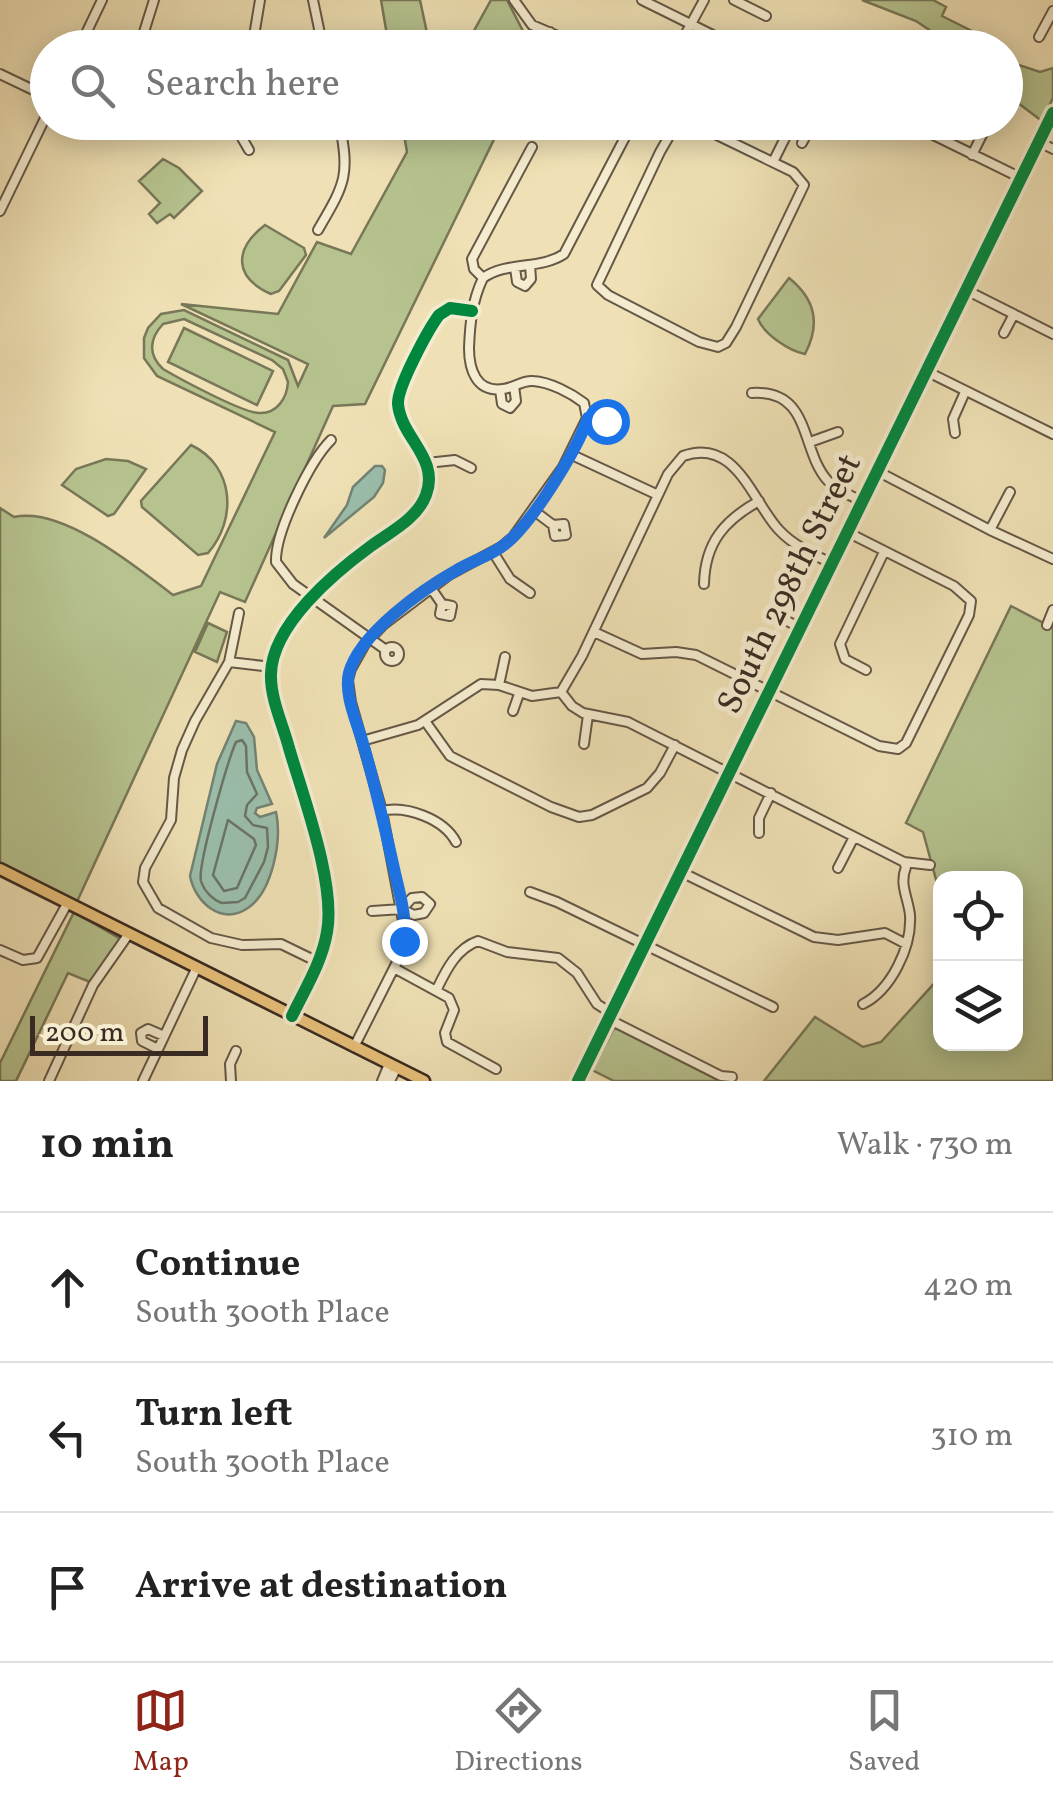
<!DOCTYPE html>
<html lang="en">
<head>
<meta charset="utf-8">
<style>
  body { margin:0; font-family:Vollkorn,serif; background:#f6f6f6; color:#222 }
  .controls { position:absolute; right:30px; bottom:30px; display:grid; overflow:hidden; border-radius:20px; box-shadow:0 5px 25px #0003 }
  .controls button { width:90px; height:90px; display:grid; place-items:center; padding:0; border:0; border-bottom:2px solid #e0e0e0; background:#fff; color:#222; font:50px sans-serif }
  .scale { position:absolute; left:30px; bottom:25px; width:178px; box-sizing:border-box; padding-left:10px; border:5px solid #392b22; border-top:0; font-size:28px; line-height:35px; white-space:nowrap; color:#392b22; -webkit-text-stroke:8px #f5eccf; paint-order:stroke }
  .stop { position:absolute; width:30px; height:30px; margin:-22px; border:8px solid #1a73e8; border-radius:50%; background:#fff }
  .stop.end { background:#1a73e8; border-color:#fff; box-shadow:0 2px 10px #0008 }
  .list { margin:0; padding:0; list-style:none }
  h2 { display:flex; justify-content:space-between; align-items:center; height:130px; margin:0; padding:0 40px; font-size:42px }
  h2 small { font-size:32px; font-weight:400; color:#767676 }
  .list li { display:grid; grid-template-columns:65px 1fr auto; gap:30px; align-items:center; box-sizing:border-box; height:150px; padding:0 40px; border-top:2px solid #e0e0e0 }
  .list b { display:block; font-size:38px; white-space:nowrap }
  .list p { margin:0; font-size:32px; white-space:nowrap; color:#767676 }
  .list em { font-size:32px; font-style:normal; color:#767676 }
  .icon { flex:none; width:55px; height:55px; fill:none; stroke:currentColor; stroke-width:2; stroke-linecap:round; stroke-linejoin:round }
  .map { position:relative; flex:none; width:1053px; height:1081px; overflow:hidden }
  .search { position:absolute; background:#fff; box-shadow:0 5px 25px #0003; left:30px; right:30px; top:30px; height:110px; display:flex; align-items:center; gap:25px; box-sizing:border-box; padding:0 35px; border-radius:55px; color:#767676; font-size:38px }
  .sheet { height:580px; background:#fff }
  nav { display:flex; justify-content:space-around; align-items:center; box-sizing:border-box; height:140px; border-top:2px solid #e0e0e0; background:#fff; font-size:28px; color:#767676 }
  nav a { display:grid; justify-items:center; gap:5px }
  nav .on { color:#8f2418 }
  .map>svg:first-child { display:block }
  .green { fill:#b6c38f; stroke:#787758; stroke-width:2.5; fill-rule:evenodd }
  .water { fill:#9abeab; stroke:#738374; stroke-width:2.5 }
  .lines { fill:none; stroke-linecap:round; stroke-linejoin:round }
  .shore { stroke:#6a7466; stroke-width:2.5 }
  .minor-casing { stroke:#665847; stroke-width:12 }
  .major-casing { stroke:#392b22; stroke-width:15 }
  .minor { stroke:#f5eccf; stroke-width:8 }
  .major { stroke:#e8c07a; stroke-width:10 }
  .cycleway-casing { stroke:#f5eccf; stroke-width:19 }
  .cycleway { stroke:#00873e; stroke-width:12 }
  .route { stroke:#1a73e8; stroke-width:12 }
  .labels { text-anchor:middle; stroke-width:10; stroke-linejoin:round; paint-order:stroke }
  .street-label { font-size:35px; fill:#392b22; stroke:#f5eccf }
</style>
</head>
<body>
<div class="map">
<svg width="1053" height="1081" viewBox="0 0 1053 1081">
  <rect width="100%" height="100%" fill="#efe1b5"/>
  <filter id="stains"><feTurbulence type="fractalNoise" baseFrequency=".002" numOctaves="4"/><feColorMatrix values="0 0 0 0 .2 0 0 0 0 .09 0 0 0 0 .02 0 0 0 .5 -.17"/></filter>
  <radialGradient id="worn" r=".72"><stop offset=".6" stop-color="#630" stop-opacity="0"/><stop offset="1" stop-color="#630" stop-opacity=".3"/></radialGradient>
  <path class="green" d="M381 0H420L430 47H389Z
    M491 0H507L523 31 514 47H465Z
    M862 0H933L946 7 942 16 1004 47H955L916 21Z
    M1006 48 1009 50 1013 63 1040 72 1053 68V98L1042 121 1006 94Z
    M402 123H502L365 404 333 406 245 602 220 592 74 908 0 869V508L14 517C62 506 135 566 173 595L201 586 275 432 157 376 144 358V338L148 328 161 314 184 310 288 360 298 386 308 364 181 304 278 314 317 242 351 254 407 152ZM184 319 272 360 283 369 288 382C287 398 277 414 259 413 243 413 180 379 163 369 148 355 149 339 163 324Z
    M163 159 179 168 202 191 174 218 170 214 157 223 149 214 160 203 139 181Z
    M265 225 304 248 306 255 279 291 271 294C233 277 234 249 265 225Z
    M789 278C815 299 821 323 805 354 789 351 764 334 758 319Z
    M184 328 273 371 257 405 168 362Z
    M191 445C235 466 237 520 208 553L198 555 142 507 141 501Z
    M106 459 128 461 146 469 114 514 108 516 62 485 76 469Z
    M1011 606 1053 628V1081H764L815 1017 863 1047 881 1042 940 977V1044H1016V878H940V894L923 832 906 823Z
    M208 623 227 632 217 662 195 652Z
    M74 912 124 941 90 982 68 973 16 1081H0V1063Z
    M614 1028 617 1029 720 1081H614L592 1070Z"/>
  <path class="water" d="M375 466H382L385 470 383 483 374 497 324 538 347 505 353 487Z
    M236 721 246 723 254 737 257 770 272 804 257 808 255 813 260 817 276 812C282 839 273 891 248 908 221 926 195 902 190 876L217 764Z"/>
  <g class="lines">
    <path class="shore" d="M242 740 246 746 247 772 257 794 247 805 245 816 253 825 267 828 268 847 264 862 245 898 238 902 222 903C213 900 204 891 201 881 197 866 228 760 236 742Z
      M228 820 254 839 256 845 237 888 224 891 213 875Z"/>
    <g class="minor-casing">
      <path id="minor" d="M313 0 323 48
        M514 0 532 25 586 48
        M642 0 739 48
        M734 0 766 16
        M1039 37 1053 11
        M79 48 102 0
        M139 48 154 0
        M252 48 260 0
        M543 48 550 32
        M678 48 704 0
        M0 74 48 97
        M241 122 242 138 249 150
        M683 122 671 133 660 152 597 285 608 295 699 342 718 347 726 343 736 327 804 185 793 172 690 122
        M907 122 1021 178
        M1039 142 1053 149
        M802 143 811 126 804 122
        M532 147 472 259 474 269 483 278C472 301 470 323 469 348 469 369 476 393 503 389 514 388 522 380 533 381 550 382 571 393 584 403L587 418
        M972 155 986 127
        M773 162 793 122
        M0 211 48 112
        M318 230C344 185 351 176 339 122
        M515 268 517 282 525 286 531 279 530 265
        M483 278C507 261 540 270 564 254L633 122
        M966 290 1053 334
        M1004 333 1014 314
        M926 371 1053 434
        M500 390 502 404 510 408 516 401 514 386
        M752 393C812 389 800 451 828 481 837 491 850 495 862 501
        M587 418 606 421 612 429 621 422 614 414 606 421
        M955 433 953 419 965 392
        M331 440C310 461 275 532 276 562L293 584 386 650
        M810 442 838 432
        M570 454 658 495
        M427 463 455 460 471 468
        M877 471 990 530 1053 559
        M533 510 553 525 555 536 566 535 564 524 553 525
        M990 530 1010 492
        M493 552 510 579 530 593
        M704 584C705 542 725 520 759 501
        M431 588 442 604 440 614 450 616 452 606 442 604
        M239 613 229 662 195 721 182 750 174 778 171 820 145 868 143 882 158 908 211 938 242 945 281 944 318 962
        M773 614 799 627
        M1047 625 1053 610
        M594 632 642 654 676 652 696 655 879 746 898 749 906 743 969 615 971 601 954 586 847 532
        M385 654a7 7 0 1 1 14 0a7 7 0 1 1-14 0Z
        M229 662 272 667
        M866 670 845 659 840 644 884 552
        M499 685 505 657
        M561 692 582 656 668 474 683 456C736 437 752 501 779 530 793 545 812 554 831 563
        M561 692 572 706 583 713 628 722 904 862 930 865
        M513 711 519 694
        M425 721 450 756 551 807 579 817 592 815 647 788 660 773 675 745
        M362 741 418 725 481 684 499 685 532 696 561 692
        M584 744 588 715
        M382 811C406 805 444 819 456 842
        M759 833V818L771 793
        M838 868 854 837
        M679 871 814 937 838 940 885 933 906 944
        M530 892 557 902 773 1007
        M372 911 402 909 414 915 424 913 430 904 422 897 412 898 402 909
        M0 950 23 960 37 958 67 904
        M394 968 449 998 454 1010 445 1033 447 1042 496 1069
        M437 989C446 970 457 948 478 941L507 952 558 958 577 973 597 1004 611 1013
        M863 1004C891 990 912 947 910 915 908 897 899 885 906 867L904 862
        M292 1016C305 989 322 962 327 932 336 884 303 796 289 748 283 725 270 698 271 674 272 625 334 573 371 546 390 532 417 519 426 495 440 458 401 438 398 404 397 387 428 330 439 315L450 308 472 311
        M608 1019 721 1076 732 1077
        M354 1047 400 956 405 932 382 811 351 702 348 680 351 669 365 644 383 625 449 575 501 547 513 537 563 467 587 418
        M158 1049 142 1041 141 1033 148 1029 164 1036
        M49 1081 93 985 128 935
        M143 1081 196 969
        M231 1081 230 1064 236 1051
        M382 1081 389 1064
        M390 1081 397 1067
        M578 1081 1053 113"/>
    </g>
    <g class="major-casing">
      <path id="major" d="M0 869 424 1081"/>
    </g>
    <use href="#minor" class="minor"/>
    <use href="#major" class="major"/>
    <g class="cycleway-casing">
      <path id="cycleway" d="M292 1016C305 989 322 962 327 932 336 884 303 796 289 748 283 725 270 698 271 674 272 625 334 573 371 546 390 532 417 519 426 495 440 458 401 438 398 404 397 387 428 330 439 315L450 308 472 311
        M578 1081 1053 113"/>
    </g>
    <use href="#cycleway" class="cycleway"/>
  </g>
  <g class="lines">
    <path class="route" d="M404 941C407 918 400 895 395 873 385 828 375 784 362 740 356 720 344 694 349 673 359 634 423 589 457 570 472 561 490 556 504 545 531 525 577 450 588 418L606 421"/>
  </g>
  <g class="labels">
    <g class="street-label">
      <text transform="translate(788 583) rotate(-64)" y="12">South 298th Street</text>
    </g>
  </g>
  <rect width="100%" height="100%" filter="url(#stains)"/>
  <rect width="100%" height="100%" fill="url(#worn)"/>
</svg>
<div class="controls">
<button><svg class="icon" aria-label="locate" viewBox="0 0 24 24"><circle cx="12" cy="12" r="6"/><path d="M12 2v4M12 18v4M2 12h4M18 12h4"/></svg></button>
<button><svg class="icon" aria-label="layers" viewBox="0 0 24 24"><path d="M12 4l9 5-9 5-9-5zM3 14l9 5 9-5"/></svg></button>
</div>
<div class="scale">200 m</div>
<div class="stop" style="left:606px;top:421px"></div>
<div class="stop end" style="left:404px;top:941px"></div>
<div class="search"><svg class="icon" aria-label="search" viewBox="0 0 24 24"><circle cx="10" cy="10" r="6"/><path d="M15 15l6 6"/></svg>Search here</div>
</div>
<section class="sheet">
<h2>10 min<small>Walk · 730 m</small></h2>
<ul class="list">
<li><svg class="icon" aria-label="ahead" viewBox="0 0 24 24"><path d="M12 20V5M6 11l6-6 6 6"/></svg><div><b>Continue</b><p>South 300th Place</p></div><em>420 m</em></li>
<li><svg class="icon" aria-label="left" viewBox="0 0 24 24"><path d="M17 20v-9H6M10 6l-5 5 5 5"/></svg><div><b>Turn left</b><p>South 300th Place</p></div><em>310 m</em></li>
<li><svg class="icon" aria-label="arrive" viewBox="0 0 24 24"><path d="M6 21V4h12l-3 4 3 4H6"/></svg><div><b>Arrive at destination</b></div></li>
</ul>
</section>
<nav>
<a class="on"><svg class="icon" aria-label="map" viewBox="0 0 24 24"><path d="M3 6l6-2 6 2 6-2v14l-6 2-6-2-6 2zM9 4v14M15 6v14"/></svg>Map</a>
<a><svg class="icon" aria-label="directions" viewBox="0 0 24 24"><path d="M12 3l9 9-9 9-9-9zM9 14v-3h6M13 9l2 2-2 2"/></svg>Directions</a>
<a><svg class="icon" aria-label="saved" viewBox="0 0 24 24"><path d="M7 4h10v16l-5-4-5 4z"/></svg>Saved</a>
</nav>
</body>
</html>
